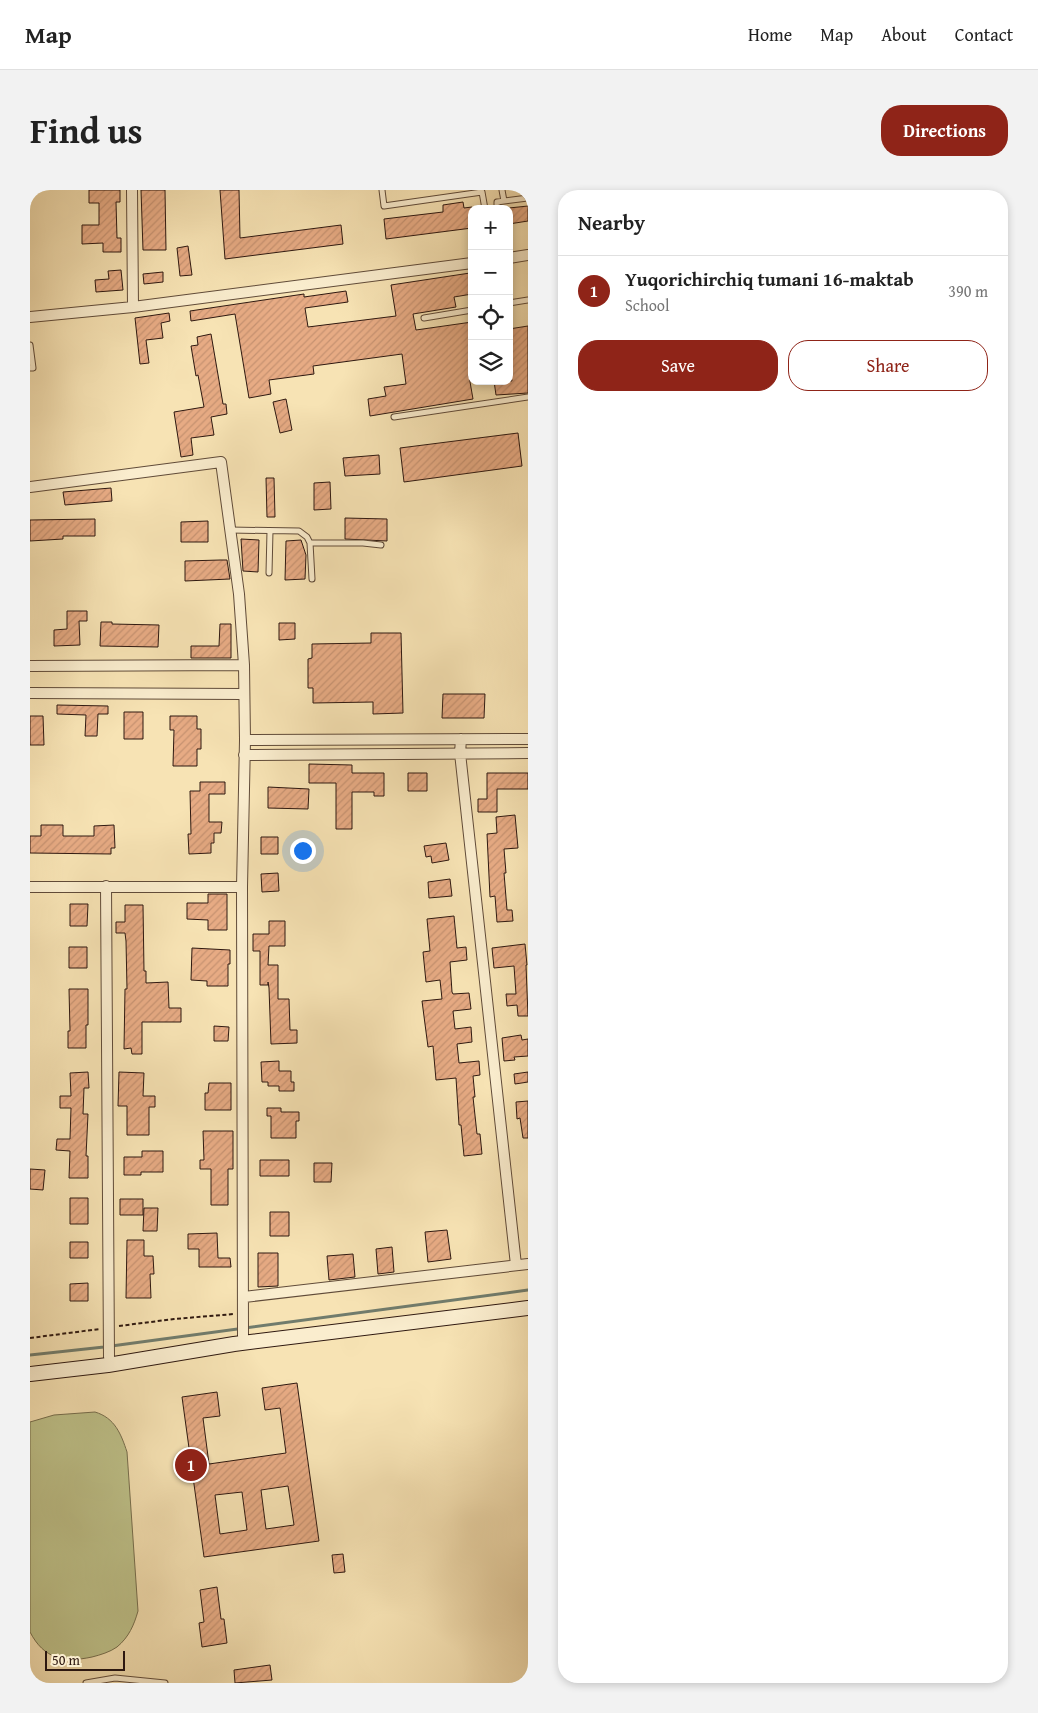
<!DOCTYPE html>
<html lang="en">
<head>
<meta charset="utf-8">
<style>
  body { margin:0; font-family:"Gentium Book Plus",serif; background:#f2f2f2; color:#222 }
  .controls { position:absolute; right:15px; top:15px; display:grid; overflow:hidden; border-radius:10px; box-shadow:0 2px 8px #0003 }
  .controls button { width:45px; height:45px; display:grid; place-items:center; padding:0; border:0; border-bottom:1px solid #e0e0e0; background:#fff; color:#222; font:25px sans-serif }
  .scale { position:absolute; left:15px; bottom:12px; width:80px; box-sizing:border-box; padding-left:5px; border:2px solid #2e1810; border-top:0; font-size:14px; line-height:18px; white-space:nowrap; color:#2e1810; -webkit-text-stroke:4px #faedce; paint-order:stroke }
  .you { position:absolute; left:272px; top:660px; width:18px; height:18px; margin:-12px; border:4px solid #fff; border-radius:50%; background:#1a73e8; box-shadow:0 0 0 8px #1a73e833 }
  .badge { display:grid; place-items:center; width:32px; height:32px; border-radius:50%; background:#8f2418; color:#fff; font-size:16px; font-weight:700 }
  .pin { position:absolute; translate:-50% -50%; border:2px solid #fff; box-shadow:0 1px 5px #0006 }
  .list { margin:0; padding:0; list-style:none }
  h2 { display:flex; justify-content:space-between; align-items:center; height:65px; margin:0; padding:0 20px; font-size:21px }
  h2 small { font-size:16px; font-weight:400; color:#767676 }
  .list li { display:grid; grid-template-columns:32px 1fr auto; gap:15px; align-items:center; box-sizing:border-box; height:70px; padding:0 20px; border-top:1px solid #e0e0e0 }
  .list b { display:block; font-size:19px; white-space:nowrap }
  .list p { margin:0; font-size:16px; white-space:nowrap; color:#767676 }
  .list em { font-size:16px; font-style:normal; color:#767676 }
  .actions { display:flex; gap:10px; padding:15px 20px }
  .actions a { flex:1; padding:11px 0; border:1px solid #8f2418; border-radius:20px; text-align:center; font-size:18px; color:#8f2418 }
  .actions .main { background:#8f2418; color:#fff }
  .icon { flex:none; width:28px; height:28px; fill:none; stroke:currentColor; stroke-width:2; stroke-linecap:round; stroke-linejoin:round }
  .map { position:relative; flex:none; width:498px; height:1493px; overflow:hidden; border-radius:20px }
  header { display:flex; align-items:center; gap:30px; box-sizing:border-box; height:70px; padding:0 25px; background:#fff; border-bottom:1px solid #e0e0e0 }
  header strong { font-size:24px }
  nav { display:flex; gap:28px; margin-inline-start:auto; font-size:18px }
  .intro { display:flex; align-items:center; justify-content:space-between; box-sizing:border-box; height:120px; padding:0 30px }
  h1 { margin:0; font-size:35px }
  .button { padding:12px 22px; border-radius:20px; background:#8f2418; color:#fff; font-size:18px; font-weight:700 }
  main { display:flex; gap:30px; padding:0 30px }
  aside { flex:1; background:#fff; border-radius:20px; box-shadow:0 2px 8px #0003 }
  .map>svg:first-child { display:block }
  .green { fill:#bfc38b; stroke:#766e4e }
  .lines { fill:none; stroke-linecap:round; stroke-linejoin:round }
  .stream { stroke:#717c6c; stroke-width:3 }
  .building { fill:url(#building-hatch); stroke:#2e1810; fill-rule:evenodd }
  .lane-casing { stroke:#604b39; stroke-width:7 }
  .street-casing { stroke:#604b39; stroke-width:12 }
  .secondary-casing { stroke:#2e1810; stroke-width:16 }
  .path { stroke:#2e1810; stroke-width:2; stroke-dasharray:4 2.5; stroke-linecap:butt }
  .lane { stroke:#faedce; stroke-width:5 }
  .street { stroke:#faedce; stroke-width:10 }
  .secondary { stroke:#faedce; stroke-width:14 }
</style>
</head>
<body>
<header>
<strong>Map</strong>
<nav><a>Home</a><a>Map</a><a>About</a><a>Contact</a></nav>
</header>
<div class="intro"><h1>Find us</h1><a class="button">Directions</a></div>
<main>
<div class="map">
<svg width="498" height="1493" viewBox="0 0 498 1493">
  <defs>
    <pattern id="building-hatch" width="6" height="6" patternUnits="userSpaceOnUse" patternTransform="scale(1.25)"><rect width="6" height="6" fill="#e7ab84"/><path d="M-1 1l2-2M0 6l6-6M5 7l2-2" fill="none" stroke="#c69271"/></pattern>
  </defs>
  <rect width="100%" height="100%" fill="#f7e3b4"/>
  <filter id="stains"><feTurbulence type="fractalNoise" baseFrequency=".004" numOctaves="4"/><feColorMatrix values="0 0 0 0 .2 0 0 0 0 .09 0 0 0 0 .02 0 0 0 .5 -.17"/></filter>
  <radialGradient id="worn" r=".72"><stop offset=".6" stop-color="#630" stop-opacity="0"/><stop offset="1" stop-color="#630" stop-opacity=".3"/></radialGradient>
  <path class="green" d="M65 1222C85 1228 91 1244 97 1262L108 1421C104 1435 99 1447 87 1457 80 1462 70 1465 62 1467 34 1473 14 1469 0 1442V1232L24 1225Z"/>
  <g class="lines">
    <path class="stream" d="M0 1165 74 1157 498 1100"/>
  </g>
  <path class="building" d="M59 0H90V12H86L87 48H91V62H73V53L52 54V35H69V13H59Z
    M111 0H135L136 60H113Z
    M190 0H209L210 48 311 35 313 54 195 69Z
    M433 12 434 18 442 17V38L356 49 354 29 413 22V15Z
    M498 16V31L479 34V18Z
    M158 56 162 85 150 86 147 58Z
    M91 80 93 100 66 102 65 90 79 89 78 81Z
    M133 82V92L114 94 113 84Z
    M440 83 442 104 424 107 426 117 383 124 386 140 442 132V186H439L443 209 340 226 338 209 356 206 354 197 376 194 372 164 283 176 284 184 239 190 241 204 219 208 205 124 161 131 160 121 274 104V107L316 101 318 112 275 118 278 137 366 126 361 95Z
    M139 123 140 131 131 133 133 148 116 150 119 173 110 174 105 128Z
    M498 136V203L466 205 464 191H482L479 172V139Z
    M181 144 193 214H196L197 224 181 227 184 245 161 248 163 265 151 267 144 222 174 217 168 185 166 186 161 156 168 155 167 147Z
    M256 209 262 240 250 243 243 212Z
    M488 243 492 276 374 292 370 258Z
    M349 265 350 284 315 286 313 268Z
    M236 288H244L245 327H237Z
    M300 292 301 319 284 320V293Z
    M81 298 82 311 35 315 33 302Z
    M315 328 357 329V351L315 349Z
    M65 329V346H33V349L0 351V330Z
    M178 331V352H151V332Z
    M211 349 229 350 228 382 213 381Z
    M271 350 276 365 275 389 255 390 256 351Z
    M190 370H197L200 389 155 391V371Z
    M37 421H57V431H49L50 455 24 456V440L37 439Z
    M71 432H82V434L129 435 128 457 70 456Z
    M249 433H265V449L249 450Z
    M190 434H201V468H161V456H189Z
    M341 443H371L373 523 343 524V512L283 513V498H278V469L282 468V454L341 453Z
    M413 504H455L454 528H412Z
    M27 515 78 516V524H68L67 546H55L56 525 27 524Z
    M94 522H113V549H94Z
    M0 526H13L14 555H0Z
    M140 526H167V539H171V559H167V576H143L144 540H140Z
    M279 574 322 575V583H354V606H344V602H322V639H306V593H279Z
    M378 583H397V601H378Z
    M457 583H498V599H467V622H448V609H457Z
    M170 592H195V604H179V632H192L191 643H184V653H181V663L159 664 158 644H161L160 601H170Z
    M238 597 279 599 278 619 238 618Z
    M485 625 488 658 474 659 476 683H474L477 720H482L483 731 467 732 465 706 460 707 457 644 467 643 466 627Z
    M11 635H33V646H64V636L84 635 85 658H81V664L0 663V646H11Z
    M231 647H248V664H231Z
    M416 653 419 670 402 673 401 666 396 667 394 656Z
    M248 683 249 701 232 702 231 684Z
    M420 689 422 706 399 708 398 692Z
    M178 704H197V740H178V730L157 729V713H178Z
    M40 714H58L57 736H40Z
    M95 715H113L114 781H116V793L138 792 139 818H151V832H112V864H102L101 858 94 859 95 799H97L96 751 95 743H86V732H95Z
    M424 726 427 758 436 757 437 770 420 772 422 802 423 804 439 803 441 819 423 821 425 839 441 837 442 852 427 854 429 873 449 871 450 885 443 886 445 907H443L447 944H450L452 964 434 966 431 935H429L426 888 406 890 403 856 398 857 392 811 412 809 410 790 396 792 393 762 400 761 397 729Z
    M239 731H255V756H239L238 775H248V809H259L260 840H267V853L241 854 239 798 238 792V795H230V761H223V744H239Z
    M495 754 497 775H496L498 826H488L487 815 477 816 476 804H486L484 776 464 778 462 758Z
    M39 757H57V778H39Z
    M162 758 200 760V774H198V796H177V791L161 790Z
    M39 799H58V835H56V858H38V841H40Z
    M184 836 199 837 198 851H184Z
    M491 845 492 850 498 849V866L484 867 485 870 474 871 472 848Z
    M249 871V881H261V892H264V901H249V896H238V892H232L231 872Z
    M58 882 59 898H54L53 924H58L56 966H58V988H39L40 961 26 960 27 949H40L41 918H30V906H41L40 883Z
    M89 882 114 883 113 906H125V917H119V945H97V916H88Z
    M498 882V892L485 894 484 884Z
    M179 893H201V920H175V903H178Z
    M498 911V948H493L490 928 487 929 486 912Z
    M237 918H251V922H269V931H266V948H241V926H237Z
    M173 941H203V979H198V1015H181V979H170V970H174Z
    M112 961H133V982H111V985H94V967H112Z
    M230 970H259V986H230Z
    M284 973H302L301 992H284Z
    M0 979 15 980 13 1000 0 999Z
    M40 1008H58V1034H40Z
    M90 1009H113V1025H90Z
    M114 1018H128L127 1041H113Z
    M240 1022H259V1046H240Z
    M417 1040 421 1069 398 1072 395 1042Z
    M187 1043 188 1068H200L201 1077H169V1059H158V1044Z
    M97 1050H114V1066H123L124 1084H120L121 1108H96Z
    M40 1052H58V1068H40Z
    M362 1057 364 1082 348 1084 346 1059Z
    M228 1063H248V1096L228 1097Z
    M323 1064 325 1087 299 1090 297 1066Z
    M58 1093V1111H40V1094Z
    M267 1193 289 1351 174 1367 152 1207 187 1202 190 1226 173 1228 179 1274 256 1263 250 1218 235 1220 232 1198ZM258 1296 264 1335 236 1339 231 1300ZM212 1302 217 1340 190 1344 185 1305Z
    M313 1364 315 1382 304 1383 302 1365Z
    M187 1397 191 1429H194L197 1453 172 1457 169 1433 174 1432 170 1400Z
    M240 1475 242 1490 205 1493 204 1480Z"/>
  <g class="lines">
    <g class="lane-casing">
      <path id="lane" d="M352 0 354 16 452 2 455 19
        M472 0 474 11
        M467 19V12L498 8
        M479 113 498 110
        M394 128 442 120
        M0 155 3 178H0
        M364 227 498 207
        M200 340 269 341 277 347 280 353 282 389
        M280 353H333L351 355
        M239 383 240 341
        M56 1493 85 1488 135 1493"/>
    </g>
    <g class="street-casing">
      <path id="street" d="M102 0 103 117
        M479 68 498 65
        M0 127 103 117 442 73
        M0 297 191 272 209 404 214 475 215 550 212 697 213 1146
        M0 476 214 475
        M0 503 214 504
        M431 549 430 563 486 1075
        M215 550 498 549
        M214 565 498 563
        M76 696 79 1167
        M0 697H212
        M214 1107 498 1074"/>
    </g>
    <g class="secondary-casing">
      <path id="secondary" d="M0 1184 78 1175 204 1154 498 1118"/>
    </g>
    <path class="path" d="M89 1136 144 1129 204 1124
      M0 1148 70 1139"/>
    <use href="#lane" class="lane"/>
    <use href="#street" class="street"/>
    <use href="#secondary" class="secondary"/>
  </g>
  <rect width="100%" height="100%" filter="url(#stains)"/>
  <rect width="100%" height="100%" fill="url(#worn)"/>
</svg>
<div class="controls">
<button>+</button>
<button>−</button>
<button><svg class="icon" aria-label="locate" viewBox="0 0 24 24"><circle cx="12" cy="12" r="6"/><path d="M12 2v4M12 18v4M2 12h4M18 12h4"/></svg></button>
<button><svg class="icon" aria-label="layers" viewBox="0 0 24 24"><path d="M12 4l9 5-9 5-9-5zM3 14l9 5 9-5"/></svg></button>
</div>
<div class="scale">50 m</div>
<div class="you"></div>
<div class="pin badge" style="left:161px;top:1275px">1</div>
</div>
<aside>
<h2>Nearby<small></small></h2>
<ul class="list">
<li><span class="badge">1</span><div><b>Yuqorichirchiq tumani 16-maktab</b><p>School</p></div><em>390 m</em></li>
</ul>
<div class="actions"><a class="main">Save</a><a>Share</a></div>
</aside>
</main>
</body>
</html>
